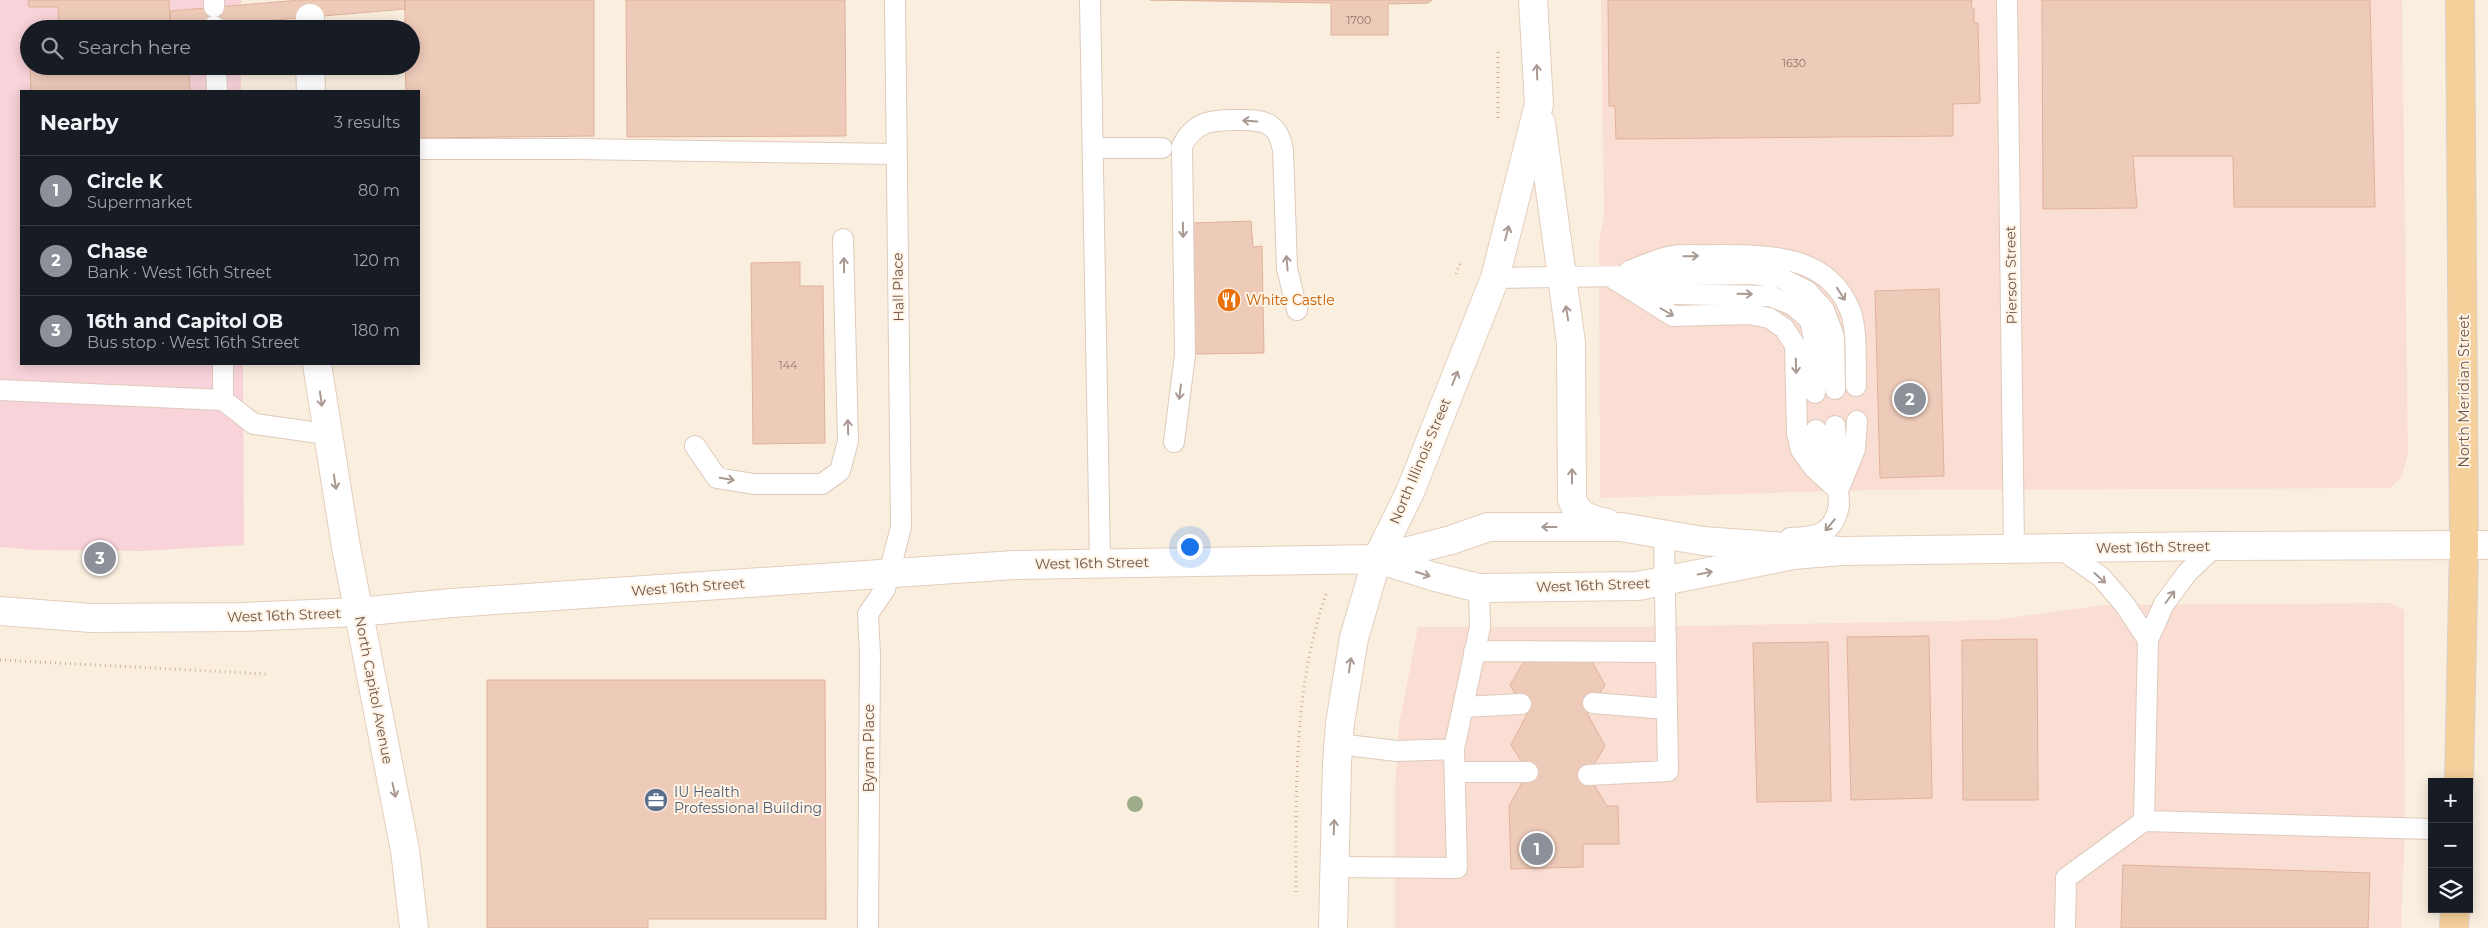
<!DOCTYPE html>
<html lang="en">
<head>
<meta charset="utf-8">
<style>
  body { margin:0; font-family:Montserrat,sans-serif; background:#20242c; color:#f1f3f6 }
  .controls { position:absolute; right:15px; bottom:15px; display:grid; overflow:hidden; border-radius:0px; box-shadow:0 2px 12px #0003 }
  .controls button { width:45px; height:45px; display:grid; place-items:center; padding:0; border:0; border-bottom:1px solid #363941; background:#171b24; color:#f1f3f6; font:25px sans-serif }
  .you { position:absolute; left:1189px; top:546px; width:18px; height:18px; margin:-12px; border:4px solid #fff; border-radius:50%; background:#1a73e8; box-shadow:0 0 0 8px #1a73e833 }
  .badge { display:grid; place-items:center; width:32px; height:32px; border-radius:50%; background:#8c9099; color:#fff; font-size:16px; font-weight:700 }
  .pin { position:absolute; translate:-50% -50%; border:2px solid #fff; box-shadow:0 1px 5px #0006 }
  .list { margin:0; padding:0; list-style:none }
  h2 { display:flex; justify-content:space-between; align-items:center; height:65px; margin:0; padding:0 20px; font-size:21px }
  h2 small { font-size:16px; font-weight:400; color:#9ea1a6 }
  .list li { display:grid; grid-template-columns:32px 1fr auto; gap:15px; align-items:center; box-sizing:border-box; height:70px; padding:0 20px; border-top:1px solid #363941 }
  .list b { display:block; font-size:19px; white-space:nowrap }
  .list p { margin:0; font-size:16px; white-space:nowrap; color:#9ea1a6 }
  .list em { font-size:16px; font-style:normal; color:#9ea1a6 }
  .icon { flex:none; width:28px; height:28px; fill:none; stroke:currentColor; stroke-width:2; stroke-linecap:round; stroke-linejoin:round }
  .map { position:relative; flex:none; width:2488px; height:928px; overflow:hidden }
  .search { position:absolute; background:#171b24; box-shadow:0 2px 12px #0003; left:20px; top:20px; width:400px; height:55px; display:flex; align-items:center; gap:12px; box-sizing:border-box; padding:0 18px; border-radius:28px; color:#9ea1a6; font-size:19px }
  .panel { position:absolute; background:#171b24; box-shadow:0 2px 12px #0003; left:20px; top:90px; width:400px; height:275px; border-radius:0px }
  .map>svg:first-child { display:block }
  .commercial { fill:#faddd3 }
  .medical { fill:#f8d3d9 }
  .building { fill:#eecbb9; stroke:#e0b19a }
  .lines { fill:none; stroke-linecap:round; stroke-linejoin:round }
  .service-casing { stroke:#decabc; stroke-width:22 }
  .secondary-casing { stroke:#e4cdbd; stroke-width:30 }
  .primary-casing { stroke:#d7cfcc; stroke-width:30 }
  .path { stroke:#d2af9d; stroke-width:3; stroke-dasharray:1 4; stroke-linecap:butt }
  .service { stroke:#fff; stroke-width:20 }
  .secondary { stroke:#fff; stroke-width:28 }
  .primary { stroke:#f6d09b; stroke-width:28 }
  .tree { fill:#9fac89 }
  .oneway { stroke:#a99992 }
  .labels { text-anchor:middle; stroke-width:4; stroke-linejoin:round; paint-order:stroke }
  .number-label { font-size:11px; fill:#8f7265 }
  .street-label { font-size:14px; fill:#6f5549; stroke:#fef3e5 }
  .food-label { font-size:14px; fill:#c56008; stroke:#fef3e5; text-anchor:start }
  .service-label { font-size:14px; fill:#4e5e75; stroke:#fef3e5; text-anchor:start }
</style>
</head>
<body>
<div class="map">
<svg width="2488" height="928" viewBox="0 0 2488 928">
  <rect width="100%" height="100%" fill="#faefdf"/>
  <path class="commercial" d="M1601 0H2402L2408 455 2401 478 2390 488 1873 490 1600 498 1599 240 1604 217Z
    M2391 603 2404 610 2405 828 2401 928H1395V786L1399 725 1418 627H1639L1994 620 2104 605Z"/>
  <path class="medical" d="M0 0H241V29H29V66H241V91H21V364H243L244 545 142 551 33 550 0 547Z"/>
  <path class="building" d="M28 0H169L170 29H189H59L58 7H29Z
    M300 0H405V9L170 29V11Z
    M405 0H594V136L419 138V91H406L405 66H411V29H405Z
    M626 0H845L846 136 627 137Z
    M1150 0H1432L1428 3 1388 4V35H1331V3Z
    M1608 0H1972L1971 6 1974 9V23H1978L1980 103 1953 104V136L1616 139 1615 106H1609Z
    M2042 0H2370L2375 207H2234L2233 156H2133L2137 208 2043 209Z
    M30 66H189L190 91H31Z
    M1251 221 1253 247 1262 246 1264 353 1195 354 1193 223Z
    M800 262V286H823L825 443 753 444 751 263Z
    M1939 289 1944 476 1880 478 1875 291Z
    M1929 636 1932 798 1851 800 1847 637Z
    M2037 639 2038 800H1963L1962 640Z
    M1828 642 1831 801 1757 802 1753 643Z
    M1527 656H1589L1605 685 1587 713 1605 746 1588 775 1607 806H1618L1619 844H1583V867L1511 869 1509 806 1528 772 1511 745 1527 714 1510 685Z
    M487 680H825L826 919H648V928H487Z
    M2123 865 2370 873 2368 928H2121Z"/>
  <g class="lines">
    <g class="service-casing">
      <path id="service" d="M1090 0 1100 563
        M2007 0 2014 549
        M214 7V0
        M214 26V29
        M216 66 217 91
        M1093 148H1162
        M419 149H577L896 154
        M1629 271C1643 266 1659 258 1673 256 1688 254 1704 256 1719 255 1769 255 1828 255 1850 310 1858 329 1855 365 1856 386
        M1611 277 1673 316 1750 314 1769 318 1784 328 1795 345 1797 433 1801 450 1814 468 1838 490
        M1495 278 1753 274 1781 278 1807 291 1824 310 1834 337 1835 389
        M1632 283 1673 294 1770 296 1793 305 1810 320 1815 344V393
        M223 364V400
        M0 390 223 400 254 424 326 434
        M1816 430 1817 446 1832 477
        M1174 442 1185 355 1182 146C1196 119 1214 120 1241 120 1250 120 1263 120 1271 126 1279 132 1281 141 1283 150L1287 268 1297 310
        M695 446 717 478 754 484H822L840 471 848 441 843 239
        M1840 486 1855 449 1857 421
        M1790 538C1816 537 1834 535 1839 505L1835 426
        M2215 546 2187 573 2164 604 2148 640 2144 821 2432 829
        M2061 549 2101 577 2125 605 2148 640
        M1474 651 1666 652
        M1593 703 1667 709
        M1463 707 1521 704
        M1338 744 1397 751 1454 749
        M1455 772H1528
        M1588 775 1668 771 1664 535
        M1333 867 1457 868 1454 749 1480 627 1479 588
        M868 928 870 655 868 614 885 589 901 527 895 0
        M2065 928 2066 878 2144 821"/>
    </g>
    <g class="secondary-casing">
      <path id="secondary" d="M310 18V29
        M310 66 311 91
        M1541 123 1571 343 1572 499C1578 517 1590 519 1607 523
        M317 364 346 547 405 850 414 928
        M1377 559 1435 577 1479 588 1638 586 1793 555 1841 551 2215 546 2488 545
        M0 611 91 618 243 617 358 612 452 603 1014 565 1377 559 1451 540 1488 527H1621L1703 541 1841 551
        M1333 928 1337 763 1340 723 1354 638 1377 559 1410 492 1495 278 1539 104 1533 0"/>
    </g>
    <g class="primary-casing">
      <path id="primary" d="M2459 782 2464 545 2460 0
        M2454 928 2455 909"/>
    </g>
    <path class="path" d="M1498 118V49
      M1456 274 1461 261
      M0 660 267 674
      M1296 892C1296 794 1293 688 1326 594"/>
    <use href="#service" class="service"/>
    <use href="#secondary" class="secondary"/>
    <use href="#primary" class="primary"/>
  </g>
  <circle class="tree" cx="1135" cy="804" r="8"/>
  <defs><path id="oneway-shaft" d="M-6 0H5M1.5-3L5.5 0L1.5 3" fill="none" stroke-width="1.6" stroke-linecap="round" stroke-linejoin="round" transform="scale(1.25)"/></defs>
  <g class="oneway">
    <use href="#oneway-shaft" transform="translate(1537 72) rotate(-92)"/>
    <use href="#oneway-shaft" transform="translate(1250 121) rotate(-176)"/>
    <use href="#oneway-shaft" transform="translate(1183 230) rotate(89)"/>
    <use href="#oneway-shaft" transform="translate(1507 233) rotate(-75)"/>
    <use href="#oneway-shaft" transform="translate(1691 256) rotate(-1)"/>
    <use href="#oneway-shaft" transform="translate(1287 263) rotate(-95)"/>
    <use href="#oneway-shaft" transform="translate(844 265) rotate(-91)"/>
    <use href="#oneway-shaft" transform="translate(1745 294) rotate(1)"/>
    <use href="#oneway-shaft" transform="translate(1841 294) rotate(57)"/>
    <use href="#oneway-shaft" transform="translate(1667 312) rotate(30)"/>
    <use href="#oneway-shaft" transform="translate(1567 313) rotate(-99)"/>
    <use href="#oneway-shaft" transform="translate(1796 366) rotate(88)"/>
    <use href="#oneway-shaft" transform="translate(1455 378) rotate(-68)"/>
    <use href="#oneway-shaft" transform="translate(1180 392) rotate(97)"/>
    <use href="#oneway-shaft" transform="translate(321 399) rotate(82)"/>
    <use href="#oneway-shaft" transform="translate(848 427) rotate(-91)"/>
    <use href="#oneway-shaft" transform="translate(1572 476) rotate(-90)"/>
    <use href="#oneway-shaft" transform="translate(727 479) rotate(10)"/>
    <use href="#oneway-shaft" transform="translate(335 482) rotate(81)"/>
    <use href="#oneway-shaft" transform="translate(1830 525) rotate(130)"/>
    <use href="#oneway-shaft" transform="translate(1549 527) rotate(180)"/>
    <use href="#oneway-shaft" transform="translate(1705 573) rotate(-11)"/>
    <use href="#oneway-shaft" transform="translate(1423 574) rotate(18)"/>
    <use href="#oneway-shaft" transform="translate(2100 578) rotate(42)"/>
    <use href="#oneway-shaft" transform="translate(2170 597) rotate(-53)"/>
    <use href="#oneway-shaft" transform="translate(1350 665) rotate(-81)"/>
    <use href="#oneway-shaft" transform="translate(394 790) rotate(78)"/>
    <use href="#oneway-shaft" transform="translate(1334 827) rotate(-88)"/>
  </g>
  <defs>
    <g id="restaurant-disc" transform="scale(1.25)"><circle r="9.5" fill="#e8710a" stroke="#fef3e5"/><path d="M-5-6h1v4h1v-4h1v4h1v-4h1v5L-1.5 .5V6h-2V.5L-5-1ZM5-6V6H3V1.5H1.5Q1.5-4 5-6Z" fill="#fff"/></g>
    <g id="office-disc" transform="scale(1.25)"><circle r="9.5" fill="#5c6f8a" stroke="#fef3e5"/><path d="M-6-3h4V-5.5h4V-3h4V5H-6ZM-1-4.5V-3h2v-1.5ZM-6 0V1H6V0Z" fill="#fff"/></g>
  </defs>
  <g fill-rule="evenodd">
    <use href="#restaurant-disc" x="1229" y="300"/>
    <use href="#office-disc" x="656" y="800"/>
  </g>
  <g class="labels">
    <g class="number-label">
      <text x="1359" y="24">1700</text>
      <text x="1794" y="67">1630</text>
      <text x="788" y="369">144</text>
    </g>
    <g class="street-label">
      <text transform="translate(2011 275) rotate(-91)" y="5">Pierson Street</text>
      <text transform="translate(898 287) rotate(-91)" y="5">Hall Place</text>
      <text transform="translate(2464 391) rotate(-90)" y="5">North Meridian Street</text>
      <text transform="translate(1420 461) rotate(-67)" y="5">North Illinois Street</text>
      <text transform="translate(2153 547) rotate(-1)" y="5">West 16th Street</text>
      <text transform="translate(1092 563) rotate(-1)" y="5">West 16th Street</text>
      <text transform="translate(1593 585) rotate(-2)" y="5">West 16th Street</text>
      <text transform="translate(688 587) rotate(-4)" y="5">West 16th Street</text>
      <text transform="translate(284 615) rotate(-2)" y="5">West 16th Street</text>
      <text transform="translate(374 690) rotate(79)" y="5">North Capitol Avenue</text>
      <text transform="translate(869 748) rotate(-90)" y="5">Byram Place</text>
    </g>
    <g class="food-label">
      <text x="1246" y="305">White Castle</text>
    </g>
    <g class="service-label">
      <text x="674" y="797">IU Health<tspan x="674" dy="16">Professional Building</tspan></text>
    </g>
  </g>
</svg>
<div class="controls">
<button>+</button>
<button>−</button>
<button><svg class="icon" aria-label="layers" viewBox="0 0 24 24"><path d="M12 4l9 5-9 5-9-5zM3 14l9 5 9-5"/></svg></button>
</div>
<div class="you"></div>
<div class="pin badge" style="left:1537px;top:849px">1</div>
<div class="pin badge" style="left:1910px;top:399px">2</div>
<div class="pin badge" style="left:100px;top:558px">3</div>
<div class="search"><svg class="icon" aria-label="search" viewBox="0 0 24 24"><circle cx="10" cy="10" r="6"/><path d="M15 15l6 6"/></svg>Search here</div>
<section class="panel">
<h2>Nearby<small>3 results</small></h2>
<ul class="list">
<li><span class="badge">1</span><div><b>Circle K</b><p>Supermarket</p></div><em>80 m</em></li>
<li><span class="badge">2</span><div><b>Chase</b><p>Bank · West 16th Street</p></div><em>120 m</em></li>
<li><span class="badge">3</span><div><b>16th and Capitol OB</b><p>Bus stop · West 16th Street</p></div><em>180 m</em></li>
</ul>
</section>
</div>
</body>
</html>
